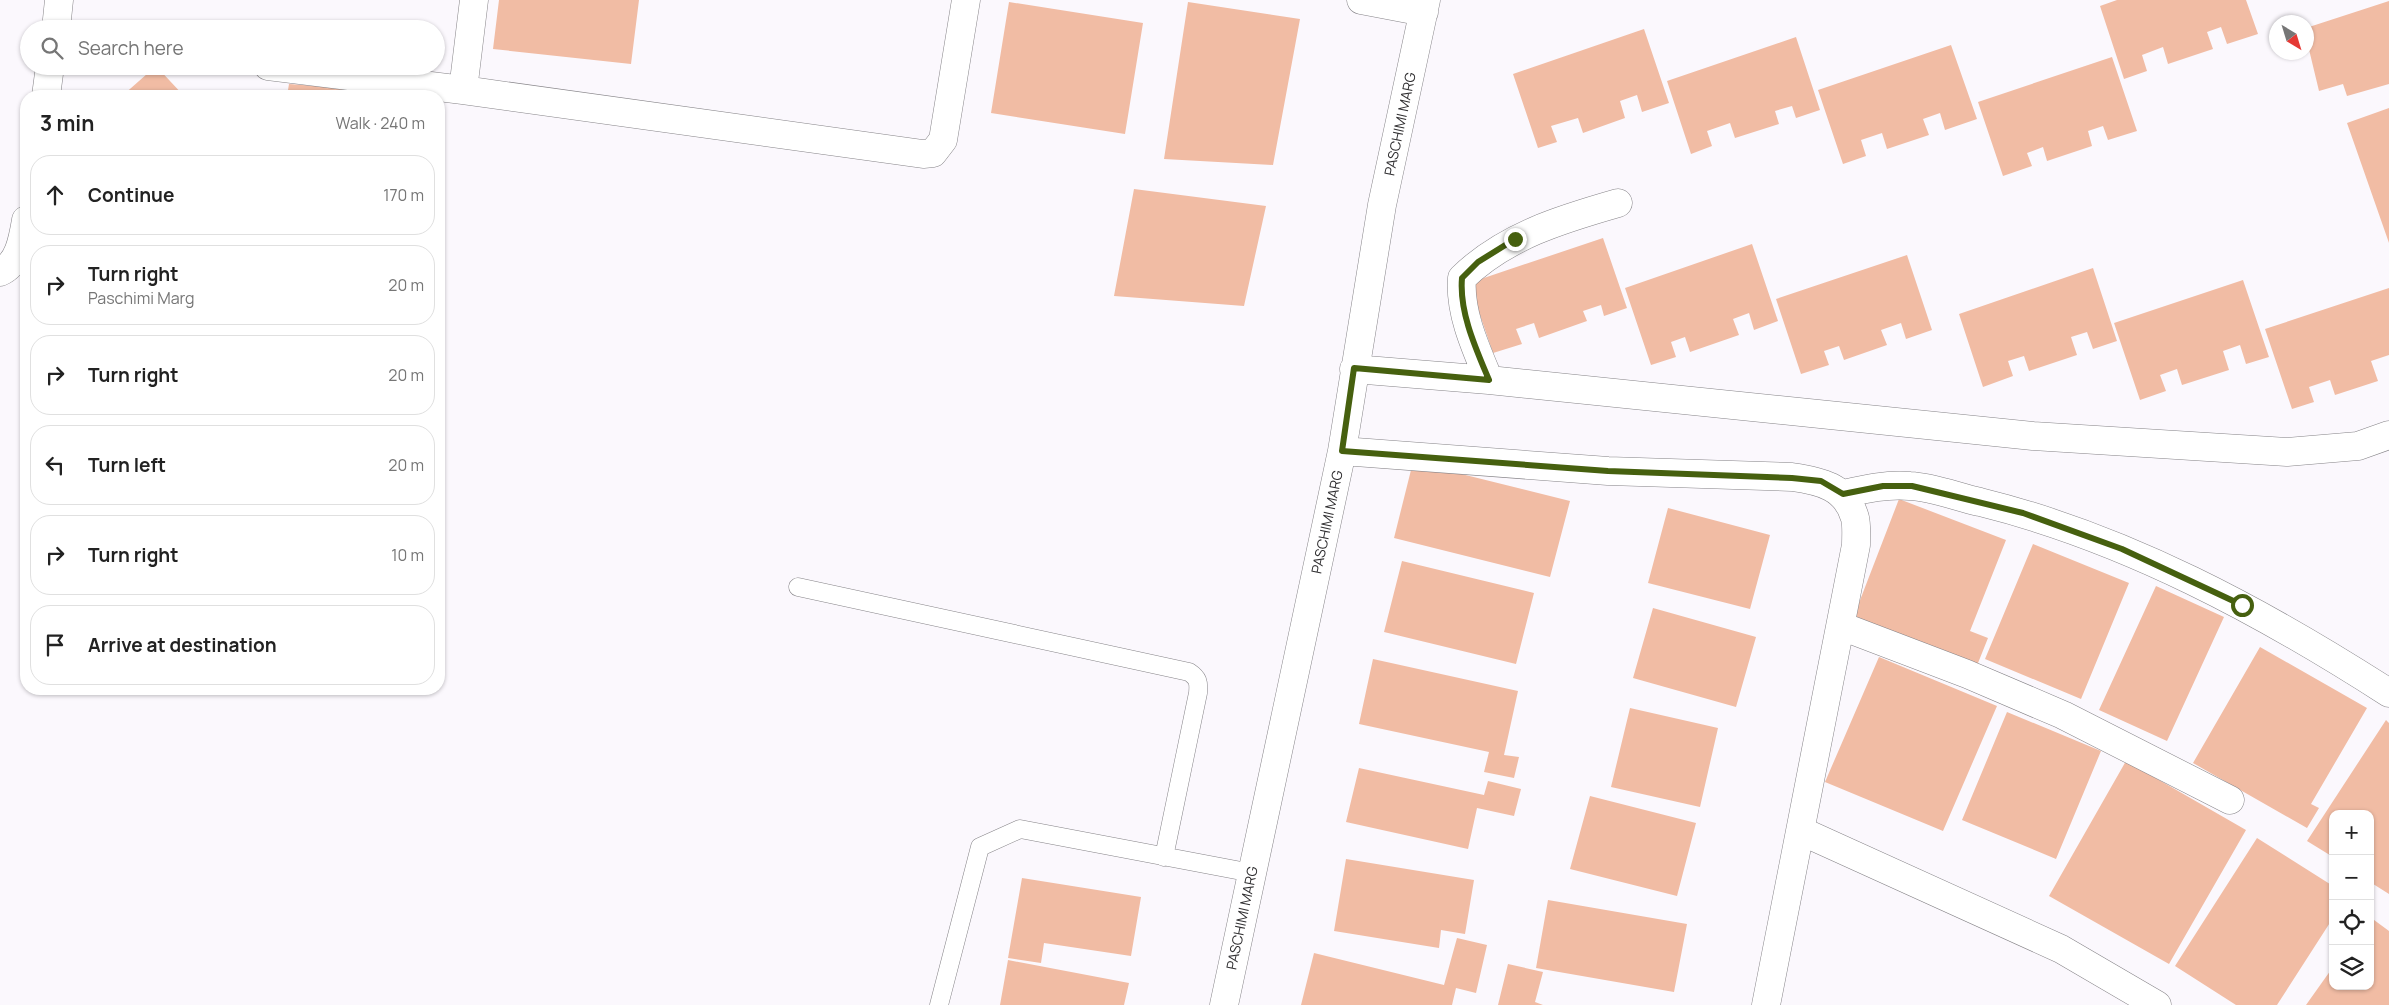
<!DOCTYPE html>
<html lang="en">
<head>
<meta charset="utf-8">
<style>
  body { margin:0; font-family:Manrope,sans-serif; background:#f6f6f6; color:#222 }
  .controls { position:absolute; right:15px; bottom:15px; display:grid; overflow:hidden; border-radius:10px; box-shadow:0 1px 4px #0004 }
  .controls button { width:45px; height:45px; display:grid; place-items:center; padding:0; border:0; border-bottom:1px solid #e0e0e0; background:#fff; color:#222; font:25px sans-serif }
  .compass { position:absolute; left:2269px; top:15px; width:45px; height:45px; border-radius:50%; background:#fff; box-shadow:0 1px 4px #0004; rotate:142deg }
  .stop { position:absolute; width:15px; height:15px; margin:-11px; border:4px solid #46600f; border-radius:50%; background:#fff }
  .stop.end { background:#46600f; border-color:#fff; box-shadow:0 1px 5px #0008 }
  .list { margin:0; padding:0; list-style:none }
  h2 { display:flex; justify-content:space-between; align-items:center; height:65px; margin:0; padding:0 20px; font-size:21px }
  h2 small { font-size:16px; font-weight:400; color:#767676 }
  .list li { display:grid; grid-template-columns:32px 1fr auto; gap:15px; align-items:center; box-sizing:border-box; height:80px; margin:0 10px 10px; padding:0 10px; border:1px solid #e0e0e0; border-radius:20px }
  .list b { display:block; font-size:19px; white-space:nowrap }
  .list p { margin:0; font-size:16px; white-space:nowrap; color:#767676 }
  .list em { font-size:16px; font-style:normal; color:#767676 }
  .icon { flex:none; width:28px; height:28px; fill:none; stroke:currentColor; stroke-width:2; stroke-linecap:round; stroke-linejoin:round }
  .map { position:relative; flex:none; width:2389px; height:1005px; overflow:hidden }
  .search { position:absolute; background:#fff; box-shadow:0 1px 4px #0004; left:20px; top:20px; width:425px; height:55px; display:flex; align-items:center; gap:12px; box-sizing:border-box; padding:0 18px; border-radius:28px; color:#767676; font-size:19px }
  .panel { position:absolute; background:#fff; box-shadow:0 1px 4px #0004; left:20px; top:90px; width:425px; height:605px; border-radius:20px }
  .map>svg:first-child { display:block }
  .building { fill:#f1bca4 }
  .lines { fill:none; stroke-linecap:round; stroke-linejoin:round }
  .lane-casing { stroke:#868488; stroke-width:19 }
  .street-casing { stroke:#868488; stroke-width:29 }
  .lane { stroke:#fff; stroke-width:18 }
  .street { stroke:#fff; stroke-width:28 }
  .route { stroke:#46600f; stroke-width:6 }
  .labels { text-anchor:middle; stroke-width:4; stroke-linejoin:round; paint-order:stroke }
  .street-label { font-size:14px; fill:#302f31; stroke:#fff }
</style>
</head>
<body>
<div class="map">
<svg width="2389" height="1005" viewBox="0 0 2389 1005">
  <rect width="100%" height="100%" fill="#fbf8fd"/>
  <path class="building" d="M499 0H639L631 64 493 49Z
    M2117 0H2246L2258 34 2227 44 2221 27 2207 32 2213 49 2168 64 2163 47 2142 55 2147 71 2124 79 2100 6Z
    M2389 1V84L2347 96 2343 84 2319 91 2306 37V28Z
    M1009 2 1143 23 1125 134 991 113Z
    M1188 2 1300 19 1273 165 1164 159Z
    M1644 29 1669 103 1642 112 1637 95 1620 101 1625 118 1583 133 1578 118 1551 126 1557 142 1538 148 1513 74Z
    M1796 37 1820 110 1796 118 1792 106 1775 111 1779 124 1735 138 1730 123 1707 131 1712 146 1691 154 1667 81Z
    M1951 45 1977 119 1945 130 1940 113 1923 119 1929 135 1887 149 1882 133 1861 140 1866 156 1843 164 1818 90Z
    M2112 57 2137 131 2108 140 2103 126 2088 131 2092 146 2047 161 2043 147 2027 153 2032 166 2003 176 1978 102Z
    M156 66 184 96H122Z
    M289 84 369 90 368 96H287Z
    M2389 108V243L2347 123Z
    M1134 189 1266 206 1244 306 1114 296Z
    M1603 238 1627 308 1604 316 1601 305 1583 311 1587 321 1539 338 1534 323 1516 329 1522 344 1493 353 1469 283Z
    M1752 244 1778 321 1754 330 1749 313 1733 319 1739 335 1690 352 1685 337 1671 342 1676 357 1651 365 1625 288Z
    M1907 255 1932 330 1906 339 1901 323 1881 330 1887 345 1844 360 1839 346 1824 351 1829 365 1801 374 1776 299Z
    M2093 268 2117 341 2093 349 2087 332 2071 337 2077 355 2029 371 2024 356 2008 361 2013 376 1983 387 1959 314Z
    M2243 280 2269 357 2246 364 2240 345 2223 351 2229 370 2182 385 2177 369 2160 375 2166 391 2140 400 2114 323Z
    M2389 288V355L2371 361 2378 381 2335 395 2330 380 2309 387 2314 402 2292 409 2265 329Z
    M1413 462 1570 501 1550 577 1394 538Z
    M1899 499 2006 540 1970 631 1988 638 1976 668 1852 621Z
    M1668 508 1770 535 1750 609 1648 583Z
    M2033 544 2129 583 2081 699 1985 659Z
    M1402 561 1534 593 1516 664 1384 632Z
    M2156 586 2224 617 2167 741 2099 710Z
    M1653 608 1756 637 1736 707 1633 678Z
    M2260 647 2367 708 2311 804 2319 808 2307 828 2193 763Z
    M1879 657 1997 706 1943 831 1825 782Z
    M1373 659 1518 691 1504 755 1519 757 1514 778 1484 772 1489 752 1359 724Z
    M1630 708 1718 728 1700 807 1611 787Z
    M2007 712 2101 751 2056 859 1962 820Z
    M2386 720 2389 723V894L2370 882V814H2333V857L2307 841Z
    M2126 761 2246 830 2169 964 2049 896Z
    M1359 768 1484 795 1488 781 1521 789 1514 816 1477 808 1468 849 1346 822Z
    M1590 796 1696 823 1677 896 1570 869Z
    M2257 838 2333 886V918L2277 1005H2236L2175 966Z
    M1346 859 1474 880 1465 934 1441 930 1439 948 1334 931Z
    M1022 878 1141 897 1131 956 1044 943 1041 963 1008 958Z
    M1548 900 1687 924 1674 992 1536 968Z
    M2370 917 2389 931V1005H2306L2333 967V986H2370Z
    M1457 938 1487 945 1476 993 1456 988 1452 1005H1301L1314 953 1444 985Z
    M1008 960 1129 983 1124 1005H1000Z
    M1508 964 1543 972 1535 1002 1543 1005H1498Z"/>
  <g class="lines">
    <g class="lane-casing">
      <path id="lane" d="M798 587 1189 672C1198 678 1199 682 1198 693L1164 857
        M939 1005 980 847 1020 829 1252 873"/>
    </g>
    <g class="street-casing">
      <path id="street" d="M1361 0 1424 12
        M56 29 59 0
        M268 66 463 90 923 154 933 153 943 140 966 0
        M463 90 474 0
        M46 96 50 66
        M0 272C19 264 23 238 26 220
        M1354 369 1489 380 2033 436 2287 452 2358 446 2389 435
        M1489 380C1476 349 1459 312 1462 278 1505 236 1562 219 1618 203
        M1342 451 1608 471 1792 477C1820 481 1846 486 1855 518 1857 526 1856 537 1856 545L1766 1005
        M1843 494C1865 489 1886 484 1910 486 1933 487 1957 497 1980 502 2126 538 2263 612 2389 693
        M1841 626 1967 674 2063 715 2230 800
        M1801 831 2061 949 2157 1005
        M1224 1005 1342 451 1382 205 1426 0"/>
    </g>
    <use href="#lane" class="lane"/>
    <use href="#street" class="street"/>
  </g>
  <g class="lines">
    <path class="route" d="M1515 239 1478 262 1462 278C1459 312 1476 349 1489 380L1354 368 1342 451 1608 471 1792 478 1821 481 1843 494 1883 486H1912L2023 513 2122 549 2242 605"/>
  </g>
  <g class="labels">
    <g class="street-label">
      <text transform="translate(1400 124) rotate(-78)" y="5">PASCHIMI MARG</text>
      <text transform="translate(1327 522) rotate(-78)" y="5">PASCHIMI MARG</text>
      <text transform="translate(1242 918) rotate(-78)" y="5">PASCHIMI MARG</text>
    </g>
  </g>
</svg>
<div class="controls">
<button>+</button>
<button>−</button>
<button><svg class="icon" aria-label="locate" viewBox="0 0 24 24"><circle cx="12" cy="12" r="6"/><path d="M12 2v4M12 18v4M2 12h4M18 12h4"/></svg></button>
<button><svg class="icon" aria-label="layers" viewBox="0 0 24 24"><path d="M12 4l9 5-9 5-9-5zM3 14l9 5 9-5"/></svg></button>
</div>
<svg class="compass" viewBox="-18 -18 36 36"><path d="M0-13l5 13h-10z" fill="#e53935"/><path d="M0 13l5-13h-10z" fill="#767676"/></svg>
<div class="stop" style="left:2242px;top:605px"></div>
<div class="stop end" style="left:1515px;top:239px"></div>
<div class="search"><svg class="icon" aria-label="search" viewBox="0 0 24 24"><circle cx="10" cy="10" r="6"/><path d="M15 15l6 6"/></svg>Search here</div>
<section class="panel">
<h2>3 min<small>Walk · 240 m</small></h2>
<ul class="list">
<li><svg class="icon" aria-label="ahead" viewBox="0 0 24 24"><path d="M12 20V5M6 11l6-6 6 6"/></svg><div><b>Continue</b></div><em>170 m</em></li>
<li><svg class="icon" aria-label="right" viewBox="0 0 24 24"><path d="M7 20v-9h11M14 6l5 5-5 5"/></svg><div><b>Turn right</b><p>Paschimi Marg</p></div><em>20 m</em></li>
<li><svg class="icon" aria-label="right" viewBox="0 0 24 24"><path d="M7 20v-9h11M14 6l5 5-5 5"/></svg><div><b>Turn right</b></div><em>20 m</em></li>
<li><svg class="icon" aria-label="left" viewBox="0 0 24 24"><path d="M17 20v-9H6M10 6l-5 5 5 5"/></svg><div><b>Turn left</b></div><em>20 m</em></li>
<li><svg class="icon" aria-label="right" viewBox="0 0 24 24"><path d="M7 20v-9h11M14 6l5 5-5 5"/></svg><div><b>Turn right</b></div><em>10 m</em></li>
<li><svg class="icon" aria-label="arrive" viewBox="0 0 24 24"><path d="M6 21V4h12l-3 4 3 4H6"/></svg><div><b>Arrive at destination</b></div></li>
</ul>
</section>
</div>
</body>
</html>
